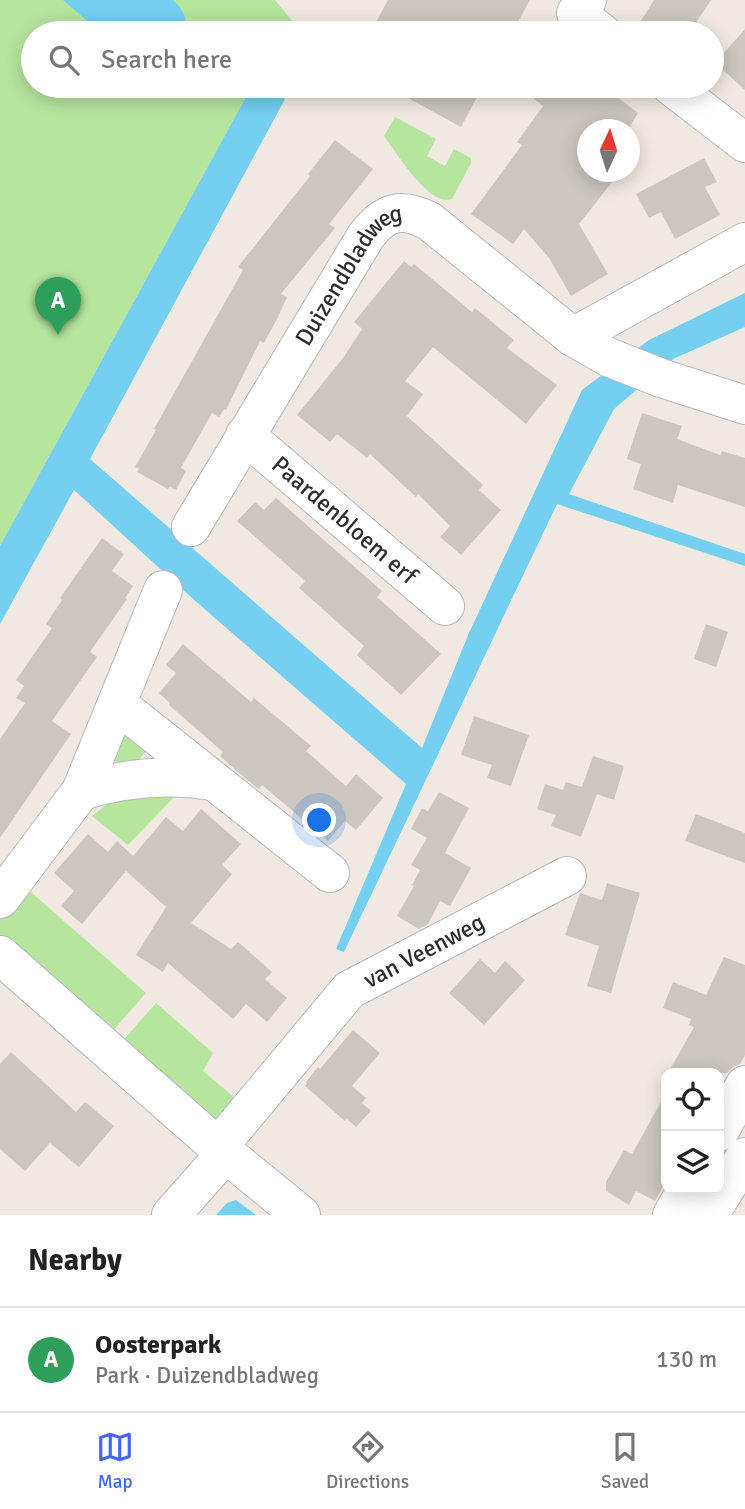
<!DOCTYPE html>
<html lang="en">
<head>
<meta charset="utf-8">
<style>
  body { margin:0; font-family:Signika,sans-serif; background:#f2f2f2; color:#222 }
  .controls { position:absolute; right:21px; bottom:21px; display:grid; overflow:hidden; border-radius:14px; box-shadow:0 4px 18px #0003 }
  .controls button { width:63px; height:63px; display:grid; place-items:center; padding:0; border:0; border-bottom:2px solid #e0e0e0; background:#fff; color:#222; font:35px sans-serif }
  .compass { position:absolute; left:577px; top:119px; width:63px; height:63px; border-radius:50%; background:#fff; box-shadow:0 4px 18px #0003; rotate:4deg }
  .you { position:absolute; left:320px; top:821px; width:24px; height:24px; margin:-18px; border:5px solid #fff; border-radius:50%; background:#1a73e8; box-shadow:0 0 0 10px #1a73e833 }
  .badge { display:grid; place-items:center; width:46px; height:46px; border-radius:50%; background:#4264fb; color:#fff; font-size:23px; font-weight:700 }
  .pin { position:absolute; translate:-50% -58px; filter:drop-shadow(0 2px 4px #0008) }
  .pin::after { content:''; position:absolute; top:37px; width:24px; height:21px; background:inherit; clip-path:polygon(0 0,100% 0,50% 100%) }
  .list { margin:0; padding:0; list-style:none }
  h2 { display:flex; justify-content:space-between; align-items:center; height:91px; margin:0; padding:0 28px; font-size:30px }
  h2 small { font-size:23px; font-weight:400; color:#767676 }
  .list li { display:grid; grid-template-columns:46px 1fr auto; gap:21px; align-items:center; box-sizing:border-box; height:105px; padding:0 28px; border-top:2px solid #e0e0e0 }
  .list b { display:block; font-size:26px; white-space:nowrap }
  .list p { margin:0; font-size:23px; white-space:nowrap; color:#767676 }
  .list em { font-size:23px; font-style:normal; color:#767676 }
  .icon { flex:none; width:38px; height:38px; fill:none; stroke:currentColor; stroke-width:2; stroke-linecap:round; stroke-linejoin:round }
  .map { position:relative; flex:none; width:745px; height:1215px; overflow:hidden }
  .search { position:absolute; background:#fff; box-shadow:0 4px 18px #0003; left:21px; right:21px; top:21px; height:77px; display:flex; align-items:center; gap:18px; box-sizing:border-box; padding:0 24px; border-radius:38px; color:#767676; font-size:26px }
  .sheet { height:196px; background:#fff }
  nav { display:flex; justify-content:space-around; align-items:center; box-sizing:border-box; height:98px; border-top:2px solid #e0e0e0; background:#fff; font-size:19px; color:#767676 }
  nav a { display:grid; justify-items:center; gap:4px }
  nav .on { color:#4264fb }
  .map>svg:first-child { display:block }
  .green { fill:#b6e59e }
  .water { fill:#75cff0 }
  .building { fill:#cbc7bf }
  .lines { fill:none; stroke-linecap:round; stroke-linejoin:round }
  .minor-casing { stroke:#b4b7c1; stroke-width:40 }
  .minor { stroke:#fff; stroke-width:38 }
  .labels { text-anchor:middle; stroke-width:7; stroke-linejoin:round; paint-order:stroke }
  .street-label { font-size:24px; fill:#2e2e2e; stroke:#fff }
</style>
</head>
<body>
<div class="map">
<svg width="745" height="1215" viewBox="0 0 745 1215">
  <rect width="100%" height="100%" fill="#efe9e1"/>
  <path class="green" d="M0 0H275L293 22 286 33H33V86H252L0 546Z
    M395 117 436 139 427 156 445 166 454 149 471 158V163L452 199C430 208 396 152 384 136Z
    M127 732 146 751 139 760 124 766 112 759Z
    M176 795 128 845 92 816 114 799Z
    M0 865 146 993 109 1035 0 936Z
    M156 1003 213 1053 203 1071 241 1103 220 1128 121 1043Z"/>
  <path class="water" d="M63 0H173C184 11 188 18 184 33H101Z
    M252 86H268L285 99 90 459 422 748 469 633 582 390 649 340 745 293V327L673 359 614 409 569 494 745 554V566L557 504 344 952 336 949 406 784 192 598 74 490 0 624V546Z
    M236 1200 256 1215H216L227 1203Z"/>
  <path class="building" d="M388 0H530L512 33H370Z
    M654 0H711L689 33H653L639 24Z
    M745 29V90L715 63Z
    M386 86H483L461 127Z
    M543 86H602L638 113 628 130H587V172H620L579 224 608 274 571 296 549 258 524 229 513 244 471 214 522 145 517 142 543 106 534 99Z
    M335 140 373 169 329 224 335 228 281 294 287 297 277 319 264 343 260 341 226 410 224 409 219 417 212 413 181 468 186 471 176 490 170 487 168 489 137 472 139 469 135 467 156 430 154 429 243 270 238 267 310 176 308 174Z
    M704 158 717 182 705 187 720 215 675 239 661 212 649 218 636 194Z
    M404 261 411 267 414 264 472 312 475 308 514 340 507 348 557 385 526 424 433 347 405 381 423 394 407 416 483 485 479 490 501 510 461 555 440 537 450 526 418 494 416 497 370 454 367 458 337 434 330 442 297 415 343 358 362 329 354 322Z
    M642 413 682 426 677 439 720 455 722 451 745 458V507L678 485 673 503 633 489 641 464 627 459Z
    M276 498 382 591 377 597 441 654 401 695 357 655 364 646 299 588 305 581 237 521 255 502 264 510Z
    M102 538 124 554 112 571 133 586 125 598 127 599 90 652 97 657 52 721 71 734 0 838V739L25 703 16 698 24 686 16 680 52 628 46 624 62 600 60 598Z
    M706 624 728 632 716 667 694 659Z
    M183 644 251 702 254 698 311 746 306 751 346 786 356 774 383 798 356 830 345 821 328 841 262 785 259 789 246 779 220 756 223 752 169 705 170 703 159 693 176 673 166 665Z
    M474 716 529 735 511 786 487 778 492 765 461 755Z
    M593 756 624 766 614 800 597 794 581 837 551 826 556 815 537 809 545 784 563 790 566 782 582 787Z
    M439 792 469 808 445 853 471 868 450 906 440 901 428 924 419 929 397 916 414 886 412 885 420 870 411 865 427 838 411 829 422 808 428 811Z
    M201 809 241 844 222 865 232 874 191 923 231 949 238 942 272 972 265 979 287 998 267 1022 246 1004 233 1019 168 963 163 972 136 955 166 907 126 871 82 924 61 906 74 891 54 873 88 834 108 852 117 841 133 856 166 817 183 831Z
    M696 814 745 833V863L685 841Z
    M607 883 640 893 611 993 587 986 599 946 565 935 580 893 602 900Z
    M724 957 745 965V1055L740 1064 733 1067 727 1073H668L694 1027 689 1025 691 1019 663 1008 673 982 706 995Z
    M480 959 495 973 505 961 525 980 484 1025 449 993Z
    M353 1030 380 1053 352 1086 366 1098 362 1103 371 1111 356 1127 347 1119 345 1121 305 1086 307 1084 306 1082 318 1067 320 1069Z
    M11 1052 76 1112 85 1102 114 1126 79 1167 50 1143 25 1171 0 1149V1064Z
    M666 1093V1181L655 1201 636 1191 629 1205 606 1191V1182L624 1150 632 1154Z"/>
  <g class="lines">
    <g class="minor-casing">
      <g id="minor">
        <path d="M587 0 576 13 602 33"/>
        <path d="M671 86 745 143"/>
        <path d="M573 337 745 242"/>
        <path id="s1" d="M245 435 445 606"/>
        <path id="s2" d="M191 527 366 236C385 211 401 207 429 221L573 337 608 357 661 378 745 405"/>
        <path d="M117 704 330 873"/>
        <path d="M81 791C124 778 168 774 213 781"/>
        <path d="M0 899 81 791 163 590"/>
        <path d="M0 955 218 1147 301 1215"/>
        <path d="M719 1132 745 1085"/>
        <path id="s3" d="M218 1147 349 990 567 876"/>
        <path d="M171 1215 226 1153"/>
        <path d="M672 1215 687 1189"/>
        <path d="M709 1215 745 1157"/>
      </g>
    </g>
    <use href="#minor" class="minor"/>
  </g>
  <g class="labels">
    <g class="street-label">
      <text dy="8" stroke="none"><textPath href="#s2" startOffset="299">Duizendbladweg</textPath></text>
      <text dy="8" stroke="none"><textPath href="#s1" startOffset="131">Paardenbloem erf</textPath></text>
      <text dy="8" stroke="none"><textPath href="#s3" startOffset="289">van Veenweg</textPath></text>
    </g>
  </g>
</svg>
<div class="controls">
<button><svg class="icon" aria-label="locate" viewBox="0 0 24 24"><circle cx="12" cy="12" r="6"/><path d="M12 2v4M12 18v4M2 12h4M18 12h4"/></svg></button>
<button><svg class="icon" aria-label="layers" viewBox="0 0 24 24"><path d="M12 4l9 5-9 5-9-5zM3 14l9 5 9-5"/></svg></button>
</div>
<svg class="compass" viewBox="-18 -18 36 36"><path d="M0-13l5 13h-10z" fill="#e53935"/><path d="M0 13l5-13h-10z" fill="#767676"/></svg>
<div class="you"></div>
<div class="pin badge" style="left:58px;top:335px;background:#2e9e5b">A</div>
<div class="search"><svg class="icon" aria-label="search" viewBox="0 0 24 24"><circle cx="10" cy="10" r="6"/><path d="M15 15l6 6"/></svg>Search here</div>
</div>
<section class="sheet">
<h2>Nearby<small></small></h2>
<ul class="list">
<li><span class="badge" style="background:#2e9e5b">A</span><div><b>Oosterpark</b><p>Park · Duizendbladweg</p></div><em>130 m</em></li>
</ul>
</section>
<nav>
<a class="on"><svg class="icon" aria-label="map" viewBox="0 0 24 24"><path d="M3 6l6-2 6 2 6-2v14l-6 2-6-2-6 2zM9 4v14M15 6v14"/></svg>Map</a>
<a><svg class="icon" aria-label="directions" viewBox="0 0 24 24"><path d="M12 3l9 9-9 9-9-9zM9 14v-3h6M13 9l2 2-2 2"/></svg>Directions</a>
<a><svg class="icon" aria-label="saved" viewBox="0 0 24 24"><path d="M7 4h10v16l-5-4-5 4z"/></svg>Saved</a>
</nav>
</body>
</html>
